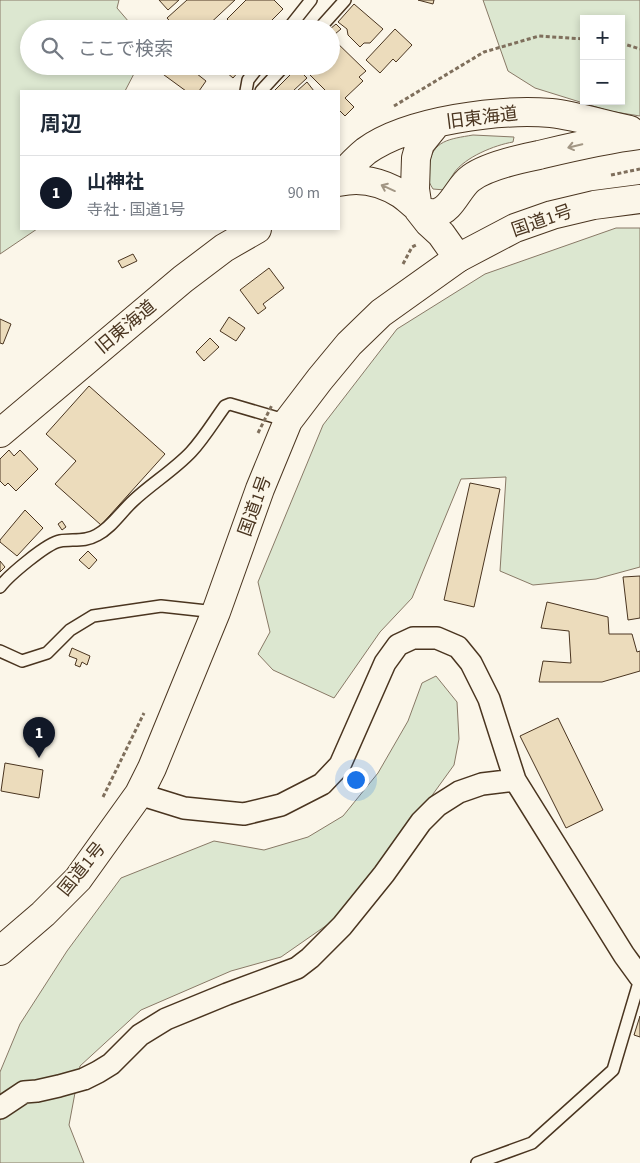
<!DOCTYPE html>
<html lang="ja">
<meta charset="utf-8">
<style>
body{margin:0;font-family:"Source Sans 3","Noto Sans JP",sans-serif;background:#f2f2f3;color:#1f2937}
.controls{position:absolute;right:15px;top:15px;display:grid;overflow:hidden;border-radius:0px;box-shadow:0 2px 8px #0003}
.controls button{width:45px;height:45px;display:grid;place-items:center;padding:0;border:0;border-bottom:1px solid #e0e1e3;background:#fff;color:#1f2937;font:25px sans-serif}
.you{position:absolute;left:355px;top:779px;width:18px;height:18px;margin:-12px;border:4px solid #fff;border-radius:50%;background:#1a73e8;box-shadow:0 0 0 8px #1a73e833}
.badge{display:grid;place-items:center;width:32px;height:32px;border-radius:50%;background:#111827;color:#fff;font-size:16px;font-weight:700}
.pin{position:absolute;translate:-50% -41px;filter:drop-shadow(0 1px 2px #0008)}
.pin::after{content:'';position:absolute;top:26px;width:18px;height:15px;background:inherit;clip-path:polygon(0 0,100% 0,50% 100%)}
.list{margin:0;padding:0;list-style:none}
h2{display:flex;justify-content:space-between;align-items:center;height:65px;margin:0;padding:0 20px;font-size:21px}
h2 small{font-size:16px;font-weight:400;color:#747a83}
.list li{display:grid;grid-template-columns:32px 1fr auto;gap:15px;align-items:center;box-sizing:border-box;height:75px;padding:0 20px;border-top:1px solid #e0e1e3}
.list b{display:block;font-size:19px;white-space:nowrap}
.list p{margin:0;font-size:16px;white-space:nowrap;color:#747a83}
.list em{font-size:16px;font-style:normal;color:#747a83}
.icon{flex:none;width:28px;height:28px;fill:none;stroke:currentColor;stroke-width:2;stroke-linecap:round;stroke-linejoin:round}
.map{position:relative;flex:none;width:640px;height:1163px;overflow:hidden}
.search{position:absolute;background:#fff;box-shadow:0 2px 8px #0003;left:20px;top:20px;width:320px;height:55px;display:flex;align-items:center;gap:12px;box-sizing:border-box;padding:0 18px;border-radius:28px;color:#747a83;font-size:19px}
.panel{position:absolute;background:#fff;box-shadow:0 2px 8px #0003;left:20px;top:90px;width:320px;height:140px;border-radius:0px}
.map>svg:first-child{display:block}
.green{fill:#dce7d0;stroke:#887966;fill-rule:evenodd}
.building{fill:#ecdcbc;stroke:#4a3520}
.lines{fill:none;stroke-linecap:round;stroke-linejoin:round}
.lane-casing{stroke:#4a3520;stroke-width:14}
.street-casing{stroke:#4a3520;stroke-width:24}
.secondary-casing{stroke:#4a3520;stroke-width:30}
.highway-casing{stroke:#4a3520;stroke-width:30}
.path{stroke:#7f6f5c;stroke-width:3;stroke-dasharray:4 2.5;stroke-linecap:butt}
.lane{stroke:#fbf6e9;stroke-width:11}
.street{stroke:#fbf6e9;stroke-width:21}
.secondary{stroke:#fbf6e9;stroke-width:28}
.highway{stroke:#fbf6e9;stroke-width:28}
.path-bridge{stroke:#7f6f5c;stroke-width:3;stroke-dasharray:4 2.5;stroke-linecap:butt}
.oneway{stroke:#a29684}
.labels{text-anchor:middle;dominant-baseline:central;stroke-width:4;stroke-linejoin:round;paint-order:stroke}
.street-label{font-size:18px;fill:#4a3520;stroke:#fbf6e9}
</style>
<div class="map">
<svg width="640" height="1163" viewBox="0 0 640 1163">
<rect width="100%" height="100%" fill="#fbf6e9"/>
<path class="green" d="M0 0H119L117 8 135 29H29V66H138L125 91H21V229H37L0 254Z
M483 0H640V116L609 111 535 88 508 71ZM584 19H621V101H584Z
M473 135 514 137 513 142C495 145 465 157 454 173 450 178 449 184 445 190L433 189C427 179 427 178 429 166 432 140 450 139 473 135Z
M616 228H640V567L596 579 533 585 500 571 506 477 461 479 412 598 380 632 334 698 273 670 258 654 270 632 258 582 323 425 397 329 485 274Z
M436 676 457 702 459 739 454 765 350 909 281 957 231 971 141 1010 80 1066 69 1125 84 1163H0V1072L20 1024 67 951 121 878 214 841 264 850 308 837 343 816 378 773 408 721 422 683Z"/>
<path class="building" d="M159 0H179L168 10Z
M187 0H235L204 29H177L167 18Z
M246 0H274L283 9 263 29H247L245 27 243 29H237L227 19Z
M418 0H434L433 4Z
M354 4 383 29 370 43H364L360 47 348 35 347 29 338 22Z
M221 22 230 29H215Z
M336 24 341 29 335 34 330 29Z
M395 29 412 45 396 62 393 59 380 73 366 60Z
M331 37 366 71 359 77 363 81 345 98 354 107 345 116 339 110V91H326L301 66H331Z
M165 66H187L206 81 199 91H186L160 72Z
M219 66H238L237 68 240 70 233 78Z
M297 68 307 78 293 91H274Z
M307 82 314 91H297Z
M133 254 137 261 122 268 118 261Z
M269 268 284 288 263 304 266 308 258 314 240 290Z
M229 317 245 328 236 341 220 331Z
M0 319 11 324 3 344 0 343Z
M210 338 219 347 204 361 196 352Z
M89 386 165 454 101 525 55 484 76 461 46 434Z
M9 450 14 456 20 450 38 469 16 491 8 483 5 486 0 481V459Z
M470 483 500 489 474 607 444 600Z
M25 510 43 528 17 556 0 542V540Z
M62 521 66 527 62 530 58 524Z
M88 551 97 560 89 569 79 560Z
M0 561 5 567 0 572Z
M640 576V618L628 620 623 577Z
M547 602 608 617 609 634H632L637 652 640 651V671L602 682H539L543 661 571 663 569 631 541 628Z
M72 648 90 656 87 665 82 662 80 667 75 665 77 659 69 656Z
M558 718 603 810 566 828 520 736Z
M5 763 43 770 39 798 1 791Z
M640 1016V1037L634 1035Z"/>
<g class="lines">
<defs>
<path id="lane" d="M288 29 311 0
M319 29 345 0
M246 91 248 80 259 66
M261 91 284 66
M0 587C8 576 47 543 60 541 73 539 85 542 97 535 111 528 121 512 133 501 151 484 174 470 191 452 204 438 214 421 225 406L230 404 288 421
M0 651 22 661 47 653 70 630 93 616 161 606 216 612
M477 1163 532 1143 613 1070 640 979"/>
<path id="street" d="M139 794 184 808 244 814 281 805 322 784 340 765 385 663 398 645 413 638H437L458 647 471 663 489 699 515 780 624 955 640 977
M0 1108 24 1092 37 1091 59 1086 84 1079 98 1072 111 1064 140 1035 166 1019 227 994 297 968 310 958 342 926 384 874 421 822 437 806 459 792 482 784 515 780"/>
<path id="secondary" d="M437 123 420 144 416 158 415 189 418 209 429 223 441 234 458 258
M339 178C347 169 356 159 366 151 409 120 500 109 551 113 578 116 604 125 630 130
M339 182C360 177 382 182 401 194 412 201 420 215 436 213 452 210 458 187 471 178 487 166 519 159 539 155 573 147 606 139 640 135
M0 433 183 279 224 248 257 229"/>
<path id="highway" d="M0 951 43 914 78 879 139 794 152 768 216 612 260 489 288 421 320 379 349 344 381 313 458 258 515 228 552 215 594 205 640 199"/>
</defs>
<use href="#lane" class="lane-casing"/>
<use href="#street" class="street-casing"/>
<use href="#secondary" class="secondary-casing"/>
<use href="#highway" class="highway-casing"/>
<path class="path" d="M621 43 640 49
M394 106 484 52 539 36 584 39
M611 175 640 169
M403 264 412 247 416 245
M103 797 144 713"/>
<use href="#lane" class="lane"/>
<use href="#street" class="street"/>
<use href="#secondary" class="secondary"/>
<use href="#highway" class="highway"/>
<path class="path-bridge" d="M258 433 272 405"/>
</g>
<defs><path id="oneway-shaft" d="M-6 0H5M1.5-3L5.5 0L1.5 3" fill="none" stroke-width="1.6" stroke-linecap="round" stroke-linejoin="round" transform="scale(1.25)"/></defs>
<g class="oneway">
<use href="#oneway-shaft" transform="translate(575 146) rotate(167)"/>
<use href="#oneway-shaft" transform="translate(388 188) rotate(-156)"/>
</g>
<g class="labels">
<g class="street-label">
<text transform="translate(482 118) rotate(-7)">旧東海道</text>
<text transform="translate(542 221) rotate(-19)">国道1号</text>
<text transform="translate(126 327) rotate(-40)">旧東海道</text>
<text transform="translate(255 506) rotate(-70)">国道1号</text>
<text transform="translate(82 869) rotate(-51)">国道1号</text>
</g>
</g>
</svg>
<div class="controls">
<button>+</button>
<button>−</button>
</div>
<div class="you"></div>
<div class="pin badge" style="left:39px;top:758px">1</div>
<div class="search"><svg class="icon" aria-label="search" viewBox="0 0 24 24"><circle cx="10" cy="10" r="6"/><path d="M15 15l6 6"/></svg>ここで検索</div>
<section class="panel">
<h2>周辺<small></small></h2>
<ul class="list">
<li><span class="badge">1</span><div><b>山神社</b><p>寺社 · 国道1号</p></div><em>90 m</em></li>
</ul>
</section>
</div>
